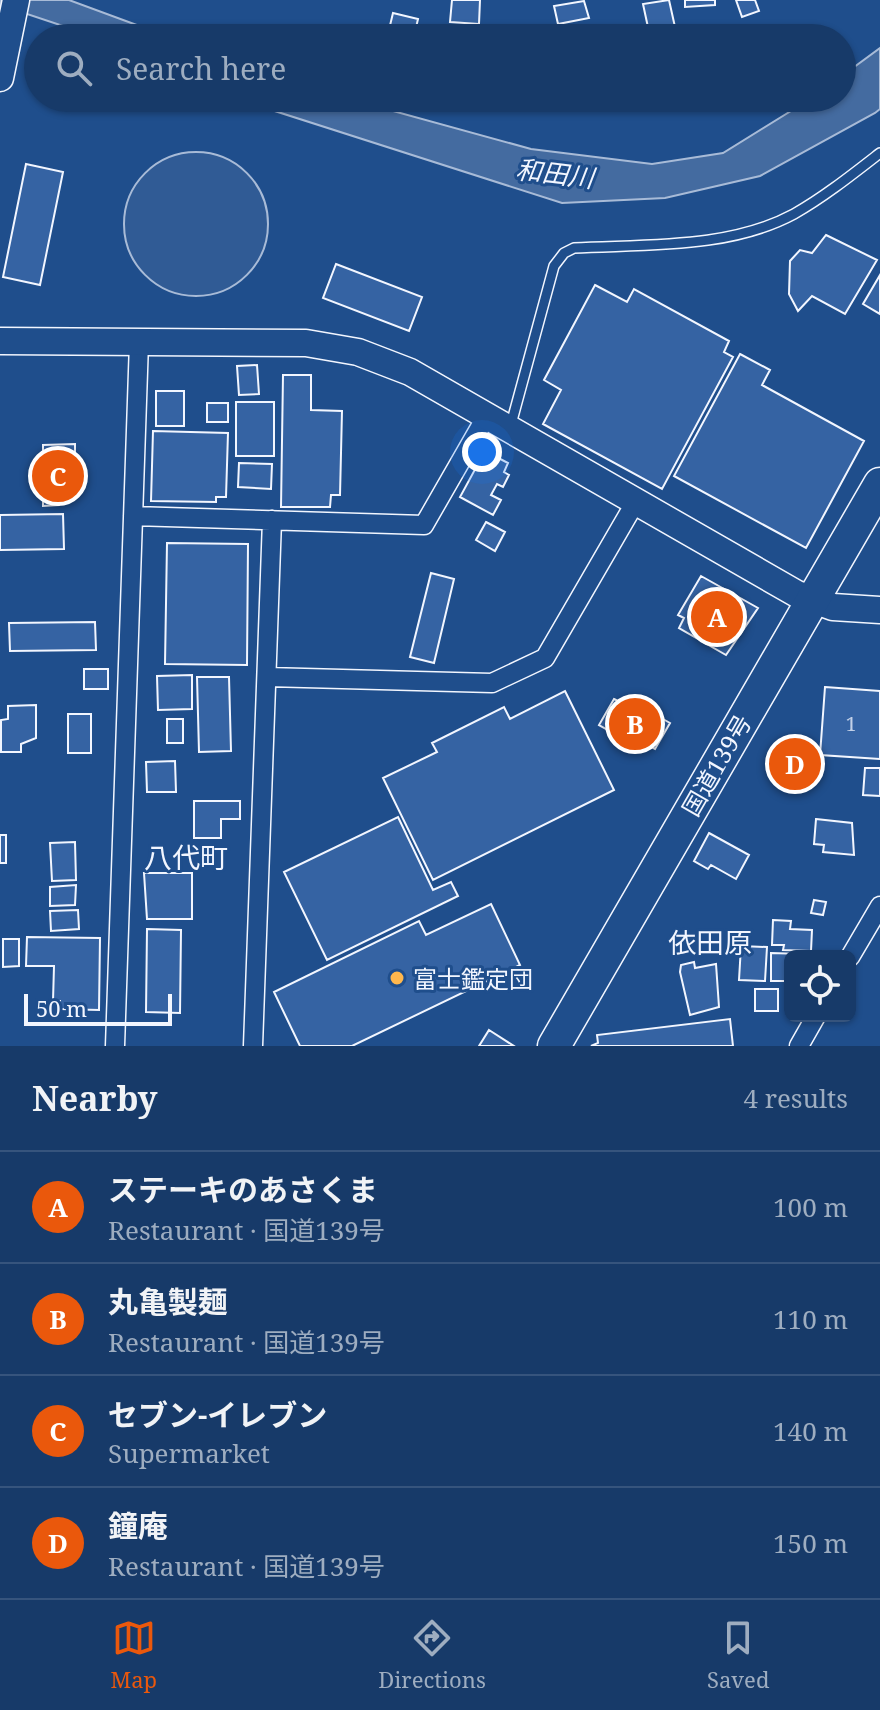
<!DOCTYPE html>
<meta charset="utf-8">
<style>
body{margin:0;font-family:"Noto Serif","Noto Sans JP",serif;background:#244571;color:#f1f3f6}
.controls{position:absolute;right:24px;bottom:24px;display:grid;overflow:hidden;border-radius:12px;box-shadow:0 2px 6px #0004}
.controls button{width:72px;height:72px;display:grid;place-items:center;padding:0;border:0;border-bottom:2px solid #36547d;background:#173a69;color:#f1f3f6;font:40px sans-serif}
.scale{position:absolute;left:24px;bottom:20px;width:148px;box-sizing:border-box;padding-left:8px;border:4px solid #f2f6ff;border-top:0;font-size:22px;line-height:28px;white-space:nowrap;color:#f2f6ff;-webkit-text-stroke:6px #1f4e8c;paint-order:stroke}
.you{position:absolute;left:482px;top:452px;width:28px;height:28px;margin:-20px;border:6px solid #fff;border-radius:50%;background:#1a73e8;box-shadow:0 0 0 12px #1a73e833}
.badge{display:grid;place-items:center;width:52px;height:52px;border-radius:50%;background:#ea580c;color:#fff;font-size:26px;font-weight:700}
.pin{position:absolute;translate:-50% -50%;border:4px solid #fff;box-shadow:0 2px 8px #0006}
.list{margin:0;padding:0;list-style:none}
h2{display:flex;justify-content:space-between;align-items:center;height:104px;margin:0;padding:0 32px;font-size:34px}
h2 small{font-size:26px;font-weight:400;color:#9eadc0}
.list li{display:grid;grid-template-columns:52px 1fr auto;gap:24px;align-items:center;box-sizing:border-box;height:112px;padding:0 32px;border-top:2px solid #36547d}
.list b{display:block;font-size:30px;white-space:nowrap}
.list p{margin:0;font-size:26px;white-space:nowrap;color:#9eadc0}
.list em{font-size:26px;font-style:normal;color:#9eadc0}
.icon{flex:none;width:44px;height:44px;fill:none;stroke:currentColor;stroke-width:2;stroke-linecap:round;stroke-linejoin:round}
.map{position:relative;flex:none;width:880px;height:1046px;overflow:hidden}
.search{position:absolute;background:#173a69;box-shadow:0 2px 6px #0004;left:24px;right:24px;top:24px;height:88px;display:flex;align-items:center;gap:20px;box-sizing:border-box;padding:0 28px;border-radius:44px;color:#9eadc0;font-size:30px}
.sheet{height:552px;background:#173a69}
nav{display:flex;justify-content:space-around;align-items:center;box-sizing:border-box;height:112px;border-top:2px solid #36547d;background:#173a69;font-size:22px;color:#9eadc0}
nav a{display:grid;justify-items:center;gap:4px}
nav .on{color:#ea580c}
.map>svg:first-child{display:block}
.built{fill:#305b95;stroke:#a8bbd7;stroke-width:2}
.water{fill:#446ba0;stroke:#a8bbd7;stroke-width:2}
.building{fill:#3563a3;stroke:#f2f6ff;stroke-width:2}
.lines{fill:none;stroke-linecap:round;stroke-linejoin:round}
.lane-casing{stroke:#f2f6ff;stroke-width:12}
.street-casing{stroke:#f2f6ff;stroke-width:21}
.secondary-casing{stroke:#f2f6ff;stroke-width:29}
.highway-casing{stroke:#f2f6ff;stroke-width:35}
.lane{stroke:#1f4e8c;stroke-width:9}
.street{stroke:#1f4e8c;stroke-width:18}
.secondary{stroke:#1f4e8c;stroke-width:26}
.highway{stroke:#1f4e8c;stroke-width:32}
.poi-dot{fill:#ffb74d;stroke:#1f4e8c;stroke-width:3}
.labels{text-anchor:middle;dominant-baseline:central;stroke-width:6;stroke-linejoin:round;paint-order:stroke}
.number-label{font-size:20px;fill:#c3d1e8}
.street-label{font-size:24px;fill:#f2f6ff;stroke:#1f4e8c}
.poi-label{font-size:24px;fill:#f2f6ff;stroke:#1f4e8c;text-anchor:start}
.water-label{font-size:26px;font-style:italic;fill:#f2f6ff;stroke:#1f4e8c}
.quarter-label{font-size:28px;fill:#f2f6ff;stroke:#1f4e8c}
</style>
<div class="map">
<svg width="880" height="1046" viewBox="0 0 880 1046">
<rect width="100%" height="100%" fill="#1f4e8c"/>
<path class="built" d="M124 224a72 72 0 1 1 144 0a72 72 0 1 1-144 0Z"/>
<path class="water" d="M0 0H69L172 38H99L0 5Z
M880 48V109L875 113 760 176 665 198 562 203 234 98H346L531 149 652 164 723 153 812 98H842V76Z"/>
<path class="building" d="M452 0H480L479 24 450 22Z
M669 0 675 27 649 32 643 4Z
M685 0H715V5L685 7Z
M736 0H755L759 11 742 17Z
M584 1 589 18 558 24 554 6Z
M393 13 418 19 415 32 427 38H387Z
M26 164 63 172 40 285 3 277Z
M826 235 877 260 845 314 812 296 798 311 789 294 790 261 800 250 812 253Z
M336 264 422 297 409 331 323 298Z
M880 275V314L863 304Z
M595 285 627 302 634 289 729 341 724 352 733 357 662 489 543 424 561 390 544 380Z
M740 354 770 370 762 385 864 441 806 548 674 476Z
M257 365 259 394 239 395 237 366Z
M283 375H311V410L342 411 340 495H331L330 507H281Z
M156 391H184V426H156Z
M236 402H274V456H236Z
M207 403H228V422H207Z
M153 431 228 433 226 497H216V502L151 501Z
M75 444V499H59V505L43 506V445Z
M485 451 508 463 504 472 509 475 503 487 497 484 491 495 501 500 493 515 460 497Z
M239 463 272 464 271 489 238 487Z
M63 514 64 549 0 550V515Z
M486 522 505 532 495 551 476 540Z
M167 543 248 544 247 665 165 664Z
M431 573 454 579 434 663 410 657Z
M701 576 758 608 726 655 679 628 684 618 678 615Z
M95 622 96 650 10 651 9 623Z
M84 669H108V689H84Z
M192 675V709L158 710 157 676Z
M197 677H229L231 751 199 752Z
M825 687 880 691V759L820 755Z
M565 691 614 790 433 880 383 778 437 752 432 743 504 707 510 719Z
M614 699 628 706 631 701 670 723 655 749 636 739 633 744 599 725Z
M36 705V738L21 744V752H1V720L8 719V706Z
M68 714H91V753H68Z
M167 719H183V743H167Z
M795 743 814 754 796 785 777 774Z
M175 761 176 792H147L146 762Z
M865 768H880V796L863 795Z
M194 801H240V819H221V838H194Z
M398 817 433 890 451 882 458 896 327 960 284 872Z
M816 819 852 823 854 855 823 852 824 845 814 844Z
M709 833 749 855 736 879 711 865 708 869 694 861Z
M0 835H6V863H0Z
M75 842 76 880 52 881 50 843Z
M144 873H192V919H147Z
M76 885 75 905 50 906V887Z
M814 900 826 902 823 915 811 913Z
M491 904 520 965 352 1046H300L274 992 419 921 426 935Z
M78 910 79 929 51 931 50 911Z
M773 920 791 921 790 929 812 930 811 951 783 950 784 945H772Z
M147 929 181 930 180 1013 146 1012Z
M27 937 100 938 99 1010 60 1009V1001H53L54 966H26Z
M3 939H19V966L3 967Z
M741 946 767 947 765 981 739 980Z
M771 953 803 954 790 956V981H771Z
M694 962 695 968 716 964 719 1007 690 1015 680 972 681 965Z
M755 989H778V1011H755Z
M730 1019 733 1046H591L598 1043 597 1035Z
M489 1030 514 1046H479Z"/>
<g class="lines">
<defs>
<path id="lane" d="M510 428 554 266 564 253 574 248C646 244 729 249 794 214 824 197 853 174 880 153"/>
<path id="street" d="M133 516 424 525 486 417
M267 677 492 683 545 658 635 503
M850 957 880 906
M115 1046 139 342
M253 1046 272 520
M799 1046 816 1016"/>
<path id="secondary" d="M0 78 16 0
M0 341 306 343 358 352 410 372 797 594 833 607 880 610"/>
<path id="highway" d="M554 1046 880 484"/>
</defs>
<use href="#lane" class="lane-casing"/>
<use href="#street" class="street-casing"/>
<use href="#secondary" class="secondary-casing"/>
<use href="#highway" class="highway-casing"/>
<use href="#lane" class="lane"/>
<use href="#street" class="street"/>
<use href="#secondary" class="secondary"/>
<use href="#highway" class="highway"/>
</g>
<circle class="poi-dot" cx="397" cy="978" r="8"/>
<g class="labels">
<g class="number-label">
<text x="851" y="723">1</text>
</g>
<g class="street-label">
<text transform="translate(716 765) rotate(-60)">国道139号</text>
</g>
<g class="poi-label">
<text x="413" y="978">富士鑑定団</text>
</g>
<g class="water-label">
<text transform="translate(555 173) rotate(7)">和田川</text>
</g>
<g class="quarter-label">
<text x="186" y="857">八代町</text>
<text x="710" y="942">依田原</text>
</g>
</g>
</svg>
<div class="controls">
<button><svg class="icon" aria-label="locate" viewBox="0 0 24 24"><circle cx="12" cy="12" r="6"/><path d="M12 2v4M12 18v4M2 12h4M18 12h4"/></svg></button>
</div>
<div class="scale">50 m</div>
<div class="you"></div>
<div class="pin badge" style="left:717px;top:617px">A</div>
<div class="pin badge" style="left:635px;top:724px">B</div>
<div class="pin badge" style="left:58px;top:476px">C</div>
<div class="pin badge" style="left:795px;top:764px">D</div>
<div class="search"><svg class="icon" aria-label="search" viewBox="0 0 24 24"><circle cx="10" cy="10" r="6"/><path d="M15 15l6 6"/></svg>Search here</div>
</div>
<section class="sheet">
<h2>Nearby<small>4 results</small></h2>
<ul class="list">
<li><span class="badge">A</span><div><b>ステーキのあさくま</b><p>Restaurant · 国道139号</p></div><em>100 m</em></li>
<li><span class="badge">B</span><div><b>丸亀製麺</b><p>Restaurant · 国道139号</p></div><em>110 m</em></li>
<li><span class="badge">C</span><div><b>セブン-イレブン</b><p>Supermarket</p></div><em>140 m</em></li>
<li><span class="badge">D</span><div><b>鐘庵</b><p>Restaurant · 国道139号</p></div><em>150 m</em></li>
</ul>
</section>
<nav>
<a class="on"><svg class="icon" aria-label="map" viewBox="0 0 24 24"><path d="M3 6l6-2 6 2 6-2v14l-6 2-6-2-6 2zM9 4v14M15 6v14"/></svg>Map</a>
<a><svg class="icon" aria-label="directions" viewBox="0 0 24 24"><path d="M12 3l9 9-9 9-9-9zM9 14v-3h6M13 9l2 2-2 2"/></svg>Directions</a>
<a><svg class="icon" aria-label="saved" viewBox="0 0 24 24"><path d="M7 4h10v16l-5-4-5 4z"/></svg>Saved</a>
</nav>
